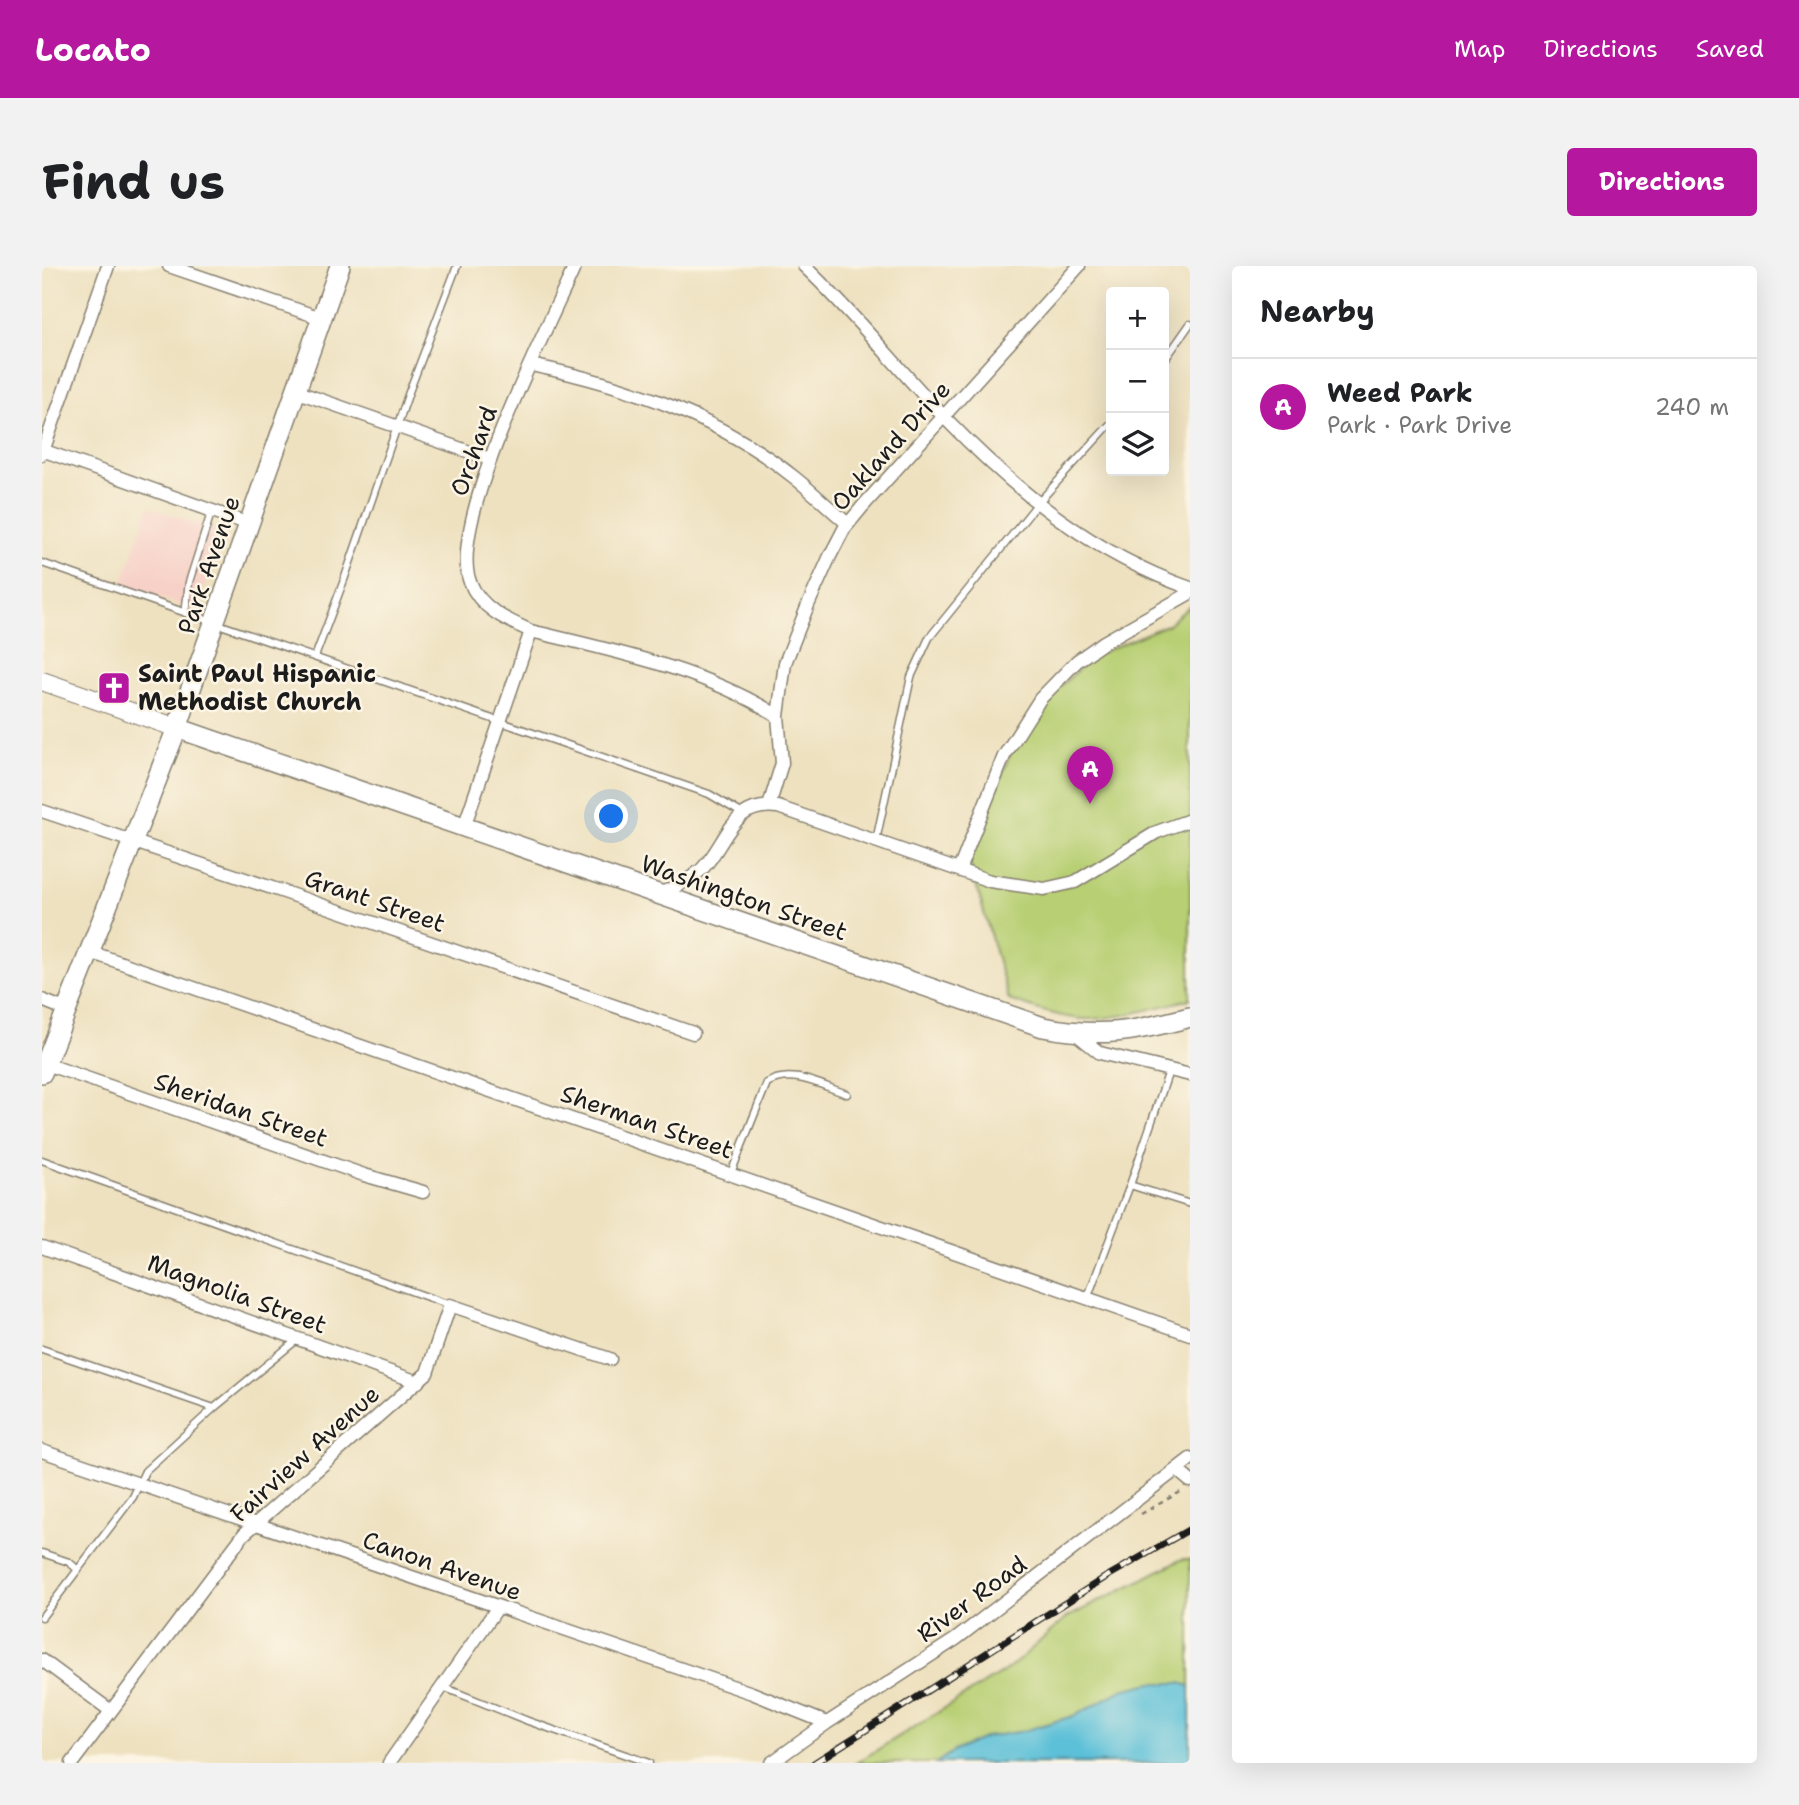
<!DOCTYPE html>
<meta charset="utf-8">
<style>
body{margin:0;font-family:"Shantell Sans",sans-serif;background:#f2f2f2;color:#202124}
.controls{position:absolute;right:21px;top:21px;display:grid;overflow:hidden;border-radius:7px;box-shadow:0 7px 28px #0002}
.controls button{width:63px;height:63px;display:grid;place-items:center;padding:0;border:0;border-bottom:2px solid #e0e0e0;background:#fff;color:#202124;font:35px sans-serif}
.you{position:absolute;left:570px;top:551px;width:24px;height:24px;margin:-18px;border:5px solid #fff;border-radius:50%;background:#1a73e8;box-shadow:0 0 0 10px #1a73e833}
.badge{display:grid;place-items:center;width:46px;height:46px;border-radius:50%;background:#b5179e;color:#fff;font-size:23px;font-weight:700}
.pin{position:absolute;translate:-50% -58px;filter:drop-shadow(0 2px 4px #0008)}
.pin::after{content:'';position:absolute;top:37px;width:24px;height:21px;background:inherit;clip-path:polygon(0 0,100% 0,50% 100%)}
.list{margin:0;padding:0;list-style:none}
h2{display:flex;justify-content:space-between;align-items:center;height:91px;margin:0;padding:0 28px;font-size:30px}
h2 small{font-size:23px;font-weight:400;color:#757577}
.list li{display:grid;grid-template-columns:46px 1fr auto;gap:21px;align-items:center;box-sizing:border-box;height:98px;padding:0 28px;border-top:2px solid #e0e0e0}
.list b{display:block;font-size:26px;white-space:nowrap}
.list p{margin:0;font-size:23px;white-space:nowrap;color:#757577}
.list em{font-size:23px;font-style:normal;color:#757577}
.icon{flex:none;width:38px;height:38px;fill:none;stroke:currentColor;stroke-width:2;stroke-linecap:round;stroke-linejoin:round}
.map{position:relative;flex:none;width:1148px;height:1497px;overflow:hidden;border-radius:7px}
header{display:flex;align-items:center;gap:42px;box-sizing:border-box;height:98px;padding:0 35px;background:#b5179e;color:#fff}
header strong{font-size:33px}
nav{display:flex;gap:38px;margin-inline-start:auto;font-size:24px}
.intro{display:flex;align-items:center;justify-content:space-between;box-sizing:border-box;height:168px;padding:0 42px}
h1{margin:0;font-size:49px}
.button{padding:18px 32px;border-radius:7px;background:#b5179e;color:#fff;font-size:24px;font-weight:700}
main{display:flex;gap:42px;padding:0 42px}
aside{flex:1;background:#fff;border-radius:7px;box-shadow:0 7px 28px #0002}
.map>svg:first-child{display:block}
.built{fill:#f7d1c8}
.green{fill:#b8cf73;stroke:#6a7648;stroke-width:2}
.water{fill:#5bc0d8;stroke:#3c6e7a;stroke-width:2}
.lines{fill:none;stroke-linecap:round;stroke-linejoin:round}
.service-casing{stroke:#857e6e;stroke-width:9}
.minor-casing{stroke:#857e6e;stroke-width:15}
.secondary-casing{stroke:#857e6e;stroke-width:20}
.primary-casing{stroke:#857e6e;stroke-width:22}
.path{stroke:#857e6e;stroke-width:2.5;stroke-dasharray:5 5;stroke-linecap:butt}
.service{stroke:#fff;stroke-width:6}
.minor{stroke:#fff;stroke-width:12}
.secondary{stroke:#fff;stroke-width:18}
.primary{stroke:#fff;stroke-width:19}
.rail-casing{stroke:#1c1c1c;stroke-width:7}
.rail{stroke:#fcf5e5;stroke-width:4.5;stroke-dasharray:13;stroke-linecap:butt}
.labels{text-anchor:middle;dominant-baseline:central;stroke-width:5;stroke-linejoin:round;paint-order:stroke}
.street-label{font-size:24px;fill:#1c1c1c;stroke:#fcf5e5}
.poi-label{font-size:24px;font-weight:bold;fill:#1c1c1c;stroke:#fcf5e5;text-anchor:start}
</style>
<header>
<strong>Locato</strong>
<nav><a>Map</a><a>Directions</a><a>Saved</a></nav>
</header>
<div class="intro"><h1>Find us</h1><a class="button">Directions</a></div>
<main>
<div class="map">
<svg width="1148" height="1497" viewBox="0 0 1148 1497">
<rect width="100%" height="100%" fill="#fcf5e5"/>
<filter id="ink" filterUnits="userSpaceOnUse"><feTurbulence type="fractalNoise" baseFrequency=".0143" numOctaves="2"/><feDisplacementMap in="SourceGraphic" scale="14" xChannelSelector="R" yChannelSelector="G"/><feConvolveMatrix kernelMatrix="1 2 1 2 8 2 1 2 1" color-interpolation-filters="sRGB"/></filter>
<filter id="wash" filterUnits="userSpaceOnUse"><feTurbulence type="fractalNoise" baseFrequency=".00686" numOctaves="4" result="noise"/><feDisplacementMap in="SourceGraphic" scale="28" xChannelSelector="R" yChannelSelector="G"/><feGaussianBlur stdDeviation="1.57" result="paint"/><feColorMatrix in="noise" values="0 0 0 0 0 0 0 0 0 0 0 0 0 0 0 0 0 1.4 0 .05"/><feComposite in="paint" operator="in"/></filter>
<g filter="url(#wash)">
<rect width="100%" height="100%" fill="#eee1c0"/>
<path class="built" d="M107 241 183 267 153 345 80 318Z"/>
<path class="green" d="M1148 340V733C1116 741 1074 754 1041 753 1016 751 991 742 967 734L927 594 970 483 1006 431 1053 389 1125 359Z
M1140 1293H1148V1497H814L969 1401 1024 1352Z"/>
<path class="water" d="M1109 1417H1139L1148 1420V1497H894L912 1485 944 1471 981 1465 1034 1449 1080 1424Z"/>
</g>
<g filter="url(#ink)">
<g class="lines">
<defs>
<path id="service" d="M1122 95 1148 58
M0 297 667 528 701 548
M143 347 147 316 170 244
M273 391 302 314 367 126 415 0
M834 575 869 411 887 372 996 237 1069 157
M0 894 408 1039
M689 907 725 817C750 802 780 820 805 828
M1088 919 1148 938
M1045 1033 1088 919 1127 805
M0 1083 172 1142
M0 1287 27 1296 36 1304
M0 1351 91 1231 103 1205 172 1142 256 1073
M401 1421 486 1455 607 1497"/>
<path id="minor" d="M127 0 279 52
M533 0C506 61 405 257 428 316 438 342 464 354 489 365 572 385 662 403 736 450
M762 0C813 48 856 103 904 153 975 226 1051 288 1148 322
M489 99C584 119 676 150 753 212 772 227 788 243 806 258
M253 125 448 193
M0 184 207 258
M0 188 66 0
M727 540 740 497 736 450 743 397 766 339 788 290 802 263 821 240 1037 0
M0 545 242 626 651 767
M422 561 489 365
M917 604 962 490 998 433 1035 395 1062 376 1148 327
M617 628C632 622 648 614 660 603 686 576 689 535 736 541L948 615 1002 623 1033 616 1115 566 1148 554
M48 686 1148 1068
M0 734 25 744
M1033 767 1058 787 1148 809
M4 798 322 909 381 926
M0 981 376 1116
M0 1185 710 1427 785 1457
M1135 1204 1148 1215
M0 1394 69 1445
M30 1497 202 1268 385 1107 408 1039 568 1093
M347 1497 456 1341
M729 1497 785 1457 914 1373 1148 1193"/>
<path id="secondary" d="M0 415 135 462"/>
<path id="primary" d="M135 462 1001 761C1058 772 1092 766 1148 751
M0 807 135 462 298 0"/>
</defs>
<use href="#service" class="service-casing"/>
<use href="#minor" class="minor-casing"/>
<use href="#secondary" class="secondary-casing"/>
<use href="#primary" class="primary-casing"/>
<path class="path" d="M1099 1248 1142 1224"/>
<use href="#service" class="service"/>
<use href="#minor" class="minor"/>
<use href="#secondary" class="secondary"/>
<use href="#primary" class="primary"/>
<defs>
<path id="rail" d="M772 1497 1064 1311 1148 1263"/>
</defs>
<use href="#rail" class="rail-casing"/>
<use href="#rail" class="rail"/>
</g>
</g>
<defs>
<symbol id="church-square" viewBox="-11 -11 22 22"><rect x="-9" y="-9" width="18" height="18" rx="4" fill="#b5179e" stroke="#fcf5e5"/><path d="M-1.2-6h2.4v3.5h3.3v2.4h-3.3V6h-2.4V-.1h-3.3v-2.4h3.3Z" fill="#fff"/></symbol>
</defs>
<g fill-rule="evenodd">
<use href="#church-square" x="53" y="403" width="38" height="38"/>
</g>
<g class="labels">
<g class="street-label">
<text transform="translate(849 180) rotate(-48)">Oakland Drive</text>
<text transform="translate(432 185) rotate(-70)">Orchard</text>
<text transform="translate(167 299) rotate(-71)">Park Avenue</text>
<text transform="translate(702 632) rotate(19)">Washington Street</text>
<text transform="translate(333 635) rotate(19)">Grant Street</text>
<text transform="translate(199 844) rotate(19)">Sheridan Street</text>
<text transform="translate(605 856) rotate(19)">Sherman Street</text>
<text transform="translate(195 1028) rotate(20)">Magnolia Street</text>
<text transform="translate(263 1188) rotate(-42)">Fairview Avenue</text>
<text transform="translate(400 1300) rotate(19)">Canon Avenue</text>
<text transform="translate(930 1333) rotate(-36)">River Road</text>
</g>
<g class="poi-label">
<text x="96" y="408">Saint Paul Hispanic<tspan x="96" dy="28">Methodist Church</tspan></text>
</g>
</g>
</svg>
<div class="controls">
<button>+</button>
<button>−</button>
<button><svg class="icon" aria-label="layers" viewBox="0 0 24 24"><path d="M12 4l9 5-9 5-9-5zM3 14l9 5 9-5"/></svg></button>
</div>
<div class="you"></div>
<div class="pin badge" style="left:1048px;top:538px">A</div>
</div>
<aside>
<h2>Nearby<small></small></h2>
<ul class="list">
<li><span class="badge">A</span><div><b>Weed Park</b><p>Park · Park Drive</p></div><em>240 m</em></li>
</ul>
</aside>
</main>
